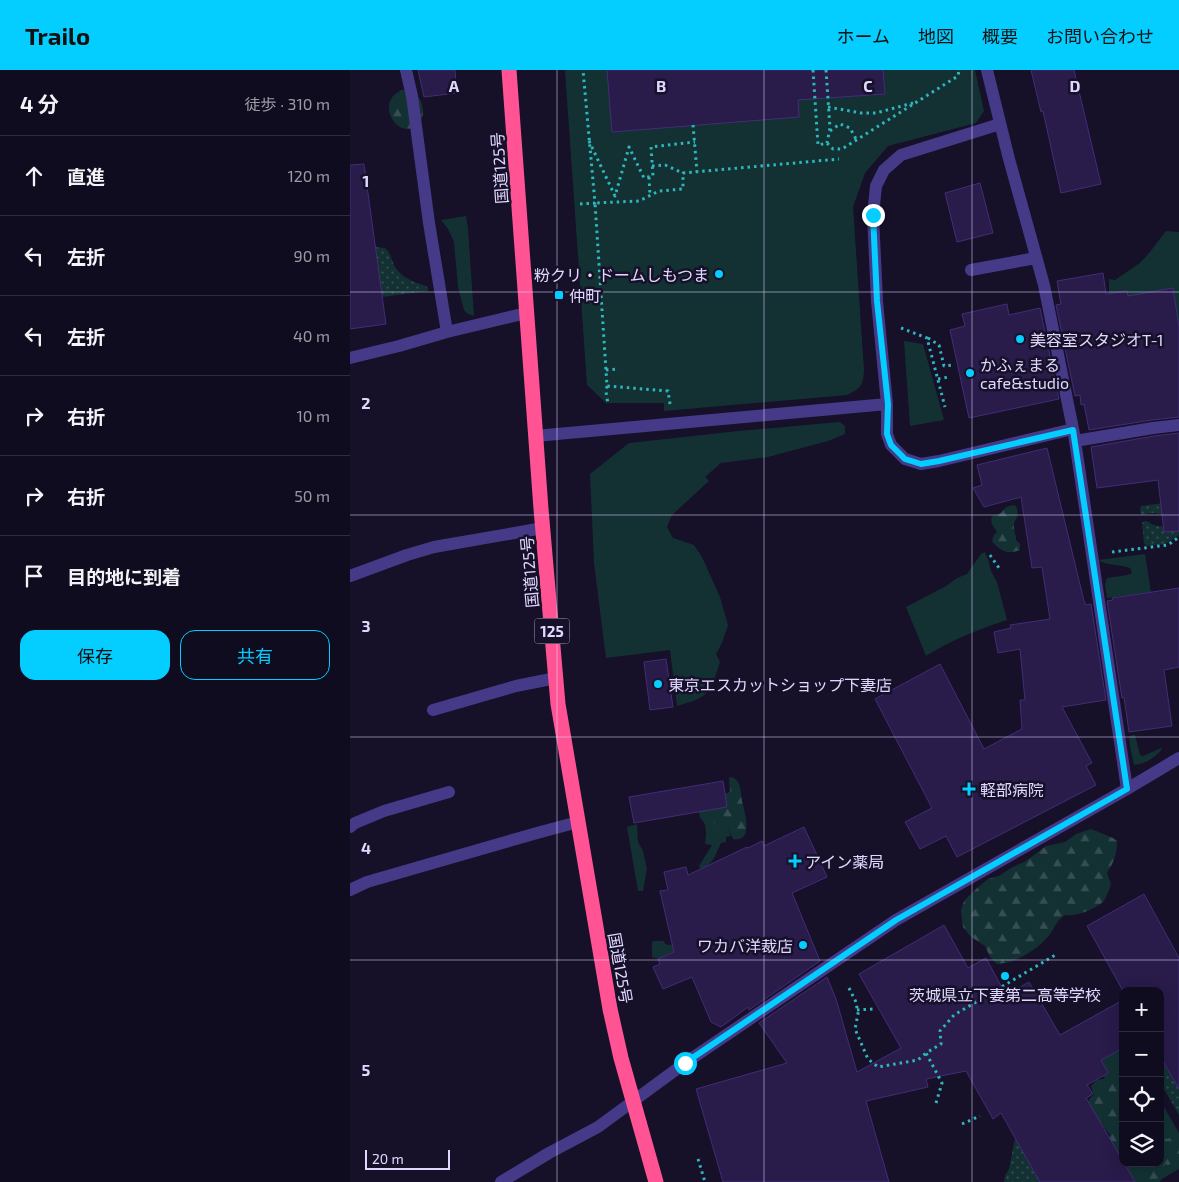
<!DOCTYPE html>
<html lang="ja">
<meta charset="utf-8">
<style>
body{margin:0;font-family:"Exo 2","Noto Sans JP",sans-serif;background:#1e1a2c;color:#f1f3f6}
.controls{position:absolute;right:15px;bottom:15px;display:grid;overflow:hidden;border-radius:10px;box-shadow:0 5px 20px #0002}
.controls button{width:45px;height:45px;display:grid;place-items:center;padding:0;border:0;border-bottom:1px solid #302c3d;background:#100c1f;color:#f1f3f6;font:25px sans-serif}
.scale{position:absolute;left:15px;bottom:12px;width:85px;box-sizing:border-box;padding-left:5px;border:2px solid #e0d8ff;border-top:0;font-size:14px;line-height:18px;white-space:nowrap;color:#e0d8ff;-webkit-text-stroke:4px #161029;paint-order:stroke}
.stop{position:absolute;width:15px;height:15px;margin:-11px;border:4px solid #04cdff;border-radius:50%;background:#fff}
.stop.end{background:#04cdff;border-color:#fff;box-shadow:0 1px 5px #0008}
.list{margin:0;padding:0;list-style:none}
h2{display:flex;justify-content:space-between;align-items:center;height:65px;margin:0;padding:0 20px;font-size:21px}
h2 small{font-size:16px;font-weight:400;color:#9c9ba4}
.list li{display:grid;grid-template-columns:32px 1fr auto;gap:15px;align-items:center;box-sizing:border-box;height:80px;padding:0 20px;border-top:1px solid #302c3d}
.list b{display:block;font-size:19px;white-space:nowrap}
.list em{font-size:16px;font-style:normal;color:#9c9ba4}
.actions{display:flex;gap:10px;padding:15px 20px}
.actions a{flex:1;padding:11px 0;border:1px solid #04cdff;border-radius:15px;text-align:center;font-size:18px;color:#04cdff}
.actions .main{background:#04cdff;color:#111}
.icon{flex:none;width:28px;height:28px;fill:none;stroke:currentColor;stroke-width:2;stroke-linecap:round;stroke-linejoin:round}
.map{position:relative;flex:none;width:829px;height:1112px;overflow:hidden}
header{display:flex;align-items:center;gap:30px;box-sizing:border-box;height:70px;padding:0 25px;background:#04cdff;color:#111}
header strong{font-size:24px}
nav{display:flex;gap:28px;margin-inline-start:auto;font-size:18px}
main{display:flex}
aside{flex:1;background:#100c1f}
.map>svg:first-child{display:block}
.grass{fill:#133133}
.forest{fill:url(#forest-firs)}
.park{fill:url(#park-dots)}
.building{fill:#291b4a;stroke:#432d77}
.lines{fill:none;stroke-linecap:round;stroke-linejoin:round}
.path{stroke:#2eb7bd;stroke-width:3;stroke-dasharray:2.5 4;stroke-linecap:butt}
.minor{stroke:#453a88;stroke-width:12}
.highway{stroke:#ff5394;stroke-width:15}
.route{stroke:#04cdff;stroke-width:6}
.grid{fill:none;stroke:#e0d8ff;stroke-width:1;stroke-opacity:0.55}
.poi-dot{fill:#04cdff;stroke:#161029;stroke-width:2}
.labels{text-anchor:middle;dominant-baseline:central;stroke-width:5;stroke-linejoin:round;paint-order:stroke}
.shield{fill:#161029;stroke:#a39cbf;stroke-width:1}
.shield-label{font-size:15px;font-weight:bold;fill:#e0d8ff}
.street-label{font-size:16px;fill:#e0d8ff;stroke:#161029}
.poi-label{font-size:16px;fill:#e0d8ff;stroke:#161029;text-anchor:start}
.grid-label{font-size:16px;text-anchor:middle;font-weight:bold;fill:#e0d8ff;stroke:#161029;stroke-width:5;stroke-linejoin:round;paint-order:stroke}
</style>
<header>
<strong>Trailo</strong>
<nav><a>ホーム</a><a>地図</a><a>概要</a><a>お問い合わせ</a></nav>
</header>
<main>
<aside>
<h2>4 分<small>徒歩 · 310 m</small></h2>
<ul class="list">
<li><svg class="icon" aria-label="ahead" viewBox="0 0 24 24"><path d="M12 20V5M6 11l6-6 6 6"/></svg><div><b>直進</b></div><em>120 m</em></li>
<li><svg class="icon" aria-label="left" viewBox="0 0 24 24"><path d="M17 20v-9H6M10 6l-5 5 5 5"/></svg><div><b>左折</b></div><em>90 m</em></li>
<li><svg class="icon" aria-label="left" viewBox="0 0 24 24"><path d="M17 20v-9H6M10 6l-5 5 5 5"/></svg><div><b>左折</b></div><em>40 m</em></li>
<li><svg class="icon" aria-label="right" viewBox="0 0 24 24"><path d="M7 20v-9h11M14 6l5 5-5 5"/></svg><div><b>右折</b></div><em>10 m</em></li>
<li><svg class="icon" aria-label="right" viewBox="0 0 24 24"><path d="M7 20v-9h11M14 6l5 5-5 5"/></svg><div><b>右折</b></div><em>50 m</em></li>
<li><svg class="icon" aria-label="arrive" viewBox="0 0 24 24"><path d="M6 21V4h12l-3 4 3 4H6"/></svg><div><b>目的地に到着</b></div></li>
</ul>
<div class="actions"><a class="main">保存</a><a>共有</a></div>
</aside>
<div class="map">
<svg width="829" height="1112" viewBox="0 0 829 1112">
<defs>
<pattern id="forest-firs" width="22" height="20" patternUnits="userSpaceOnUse" patternTransform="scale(1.25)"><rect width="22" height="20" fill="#133133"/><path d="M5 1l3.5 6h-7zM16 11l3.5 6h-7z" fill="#354e52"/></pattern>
<pattern id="park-dots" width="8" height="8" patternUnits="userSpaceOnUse" patternTransform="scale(1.25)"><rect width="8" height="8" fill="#133133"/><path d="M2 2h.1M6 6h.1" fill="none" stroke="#354e52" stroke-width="1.8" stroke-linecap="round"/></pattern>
</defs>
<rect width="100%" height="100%" fill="#161029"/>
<path class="grass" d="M215 0H625L634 41 626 53 538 76 515 103 503 137 514 300C513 316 511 318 497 325L314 341V333H256L237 315Z
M116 146 118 159 124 246 118 244 114 240 108 217 104 172 98 159 91 150Z
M816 161 829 162V257L823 219 781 240 777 221 759 224V209L765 210 790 193 800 182Z
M554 271 573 274 594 350 560 356Z
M490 352 495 356V364L478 371 418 387 371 393 355 407 359 411 322 445 317 457 323 468 344 475 352 487 370 527 378 555 372 573 366 584 370 592C367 601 362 620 354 625 347 631 336 633 327 636L320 580 256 588 244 493 240 404 279 373 388 361Z
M635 482 638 489 641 501 647 512 657 550C629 559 601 570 576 586L556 537 596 516 607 508 617 504 631 484Z
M795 484 801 522 757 528 755 514 757 508C765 506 775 507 782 503L780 498C769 494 758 496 748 490Z
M782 665H785L790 685 793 686 811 678 812 679C805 688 795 694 784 695L780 676 779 667Z
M347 730 362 738 378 758 381 766 376 767V772L371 773C364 787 365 792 351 799L349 796 362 775 355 774C356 765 358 754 350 748Z
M287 754 288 772 293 781 297 799 293 821H288L277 757Z
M304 871H314L315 874 319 875 327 874 331 878 308 889 302 887V872Z
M771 979 773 982V1044L753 1006 758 1003 751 990Z
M810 1030 829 1063V1099L807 1112 810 1093Z"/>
<path class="forest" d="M56 19C61 22 66 24 69 28 76 38 74 55 62 58 42 65 25 26 56 19Z
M662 435 666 436C671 449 663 448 664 457 664 462 666 464 666 470L670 474V480C658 485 650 481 642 471L644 465 647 462C643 456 640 453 642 446L651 443 655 438Z
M381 707C384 708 386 709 388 712 391 716 391 726 392 731 395 743 404 773 383 769L378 758H369L362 750 360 742 372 724 378 723 380 721 379 708Z
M741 759 763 768 767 771C767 784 764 792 757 803L761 814C759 819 757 827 753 832 745 839 726 847 716 845 708 848 706 855 701 863 692 875 677 886 662 891 658 893 652 893 647 894L640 887 635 876 620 866 613 857 611 840 614 831 627 818 638 809 649 806 661 798 676 791 696 776 715 772 726 764Z
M758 1008 769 1015 773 1022V1093H810V1079H812L815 1069 821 1068 829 1070V1091L818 1095 815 1094C812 1100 813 1107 810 1112H781L759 1071 760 1065 737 1034 740 1028 744 1025 741 1016 747 1010Z"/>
<path class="park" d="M25 177 35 178C41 183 41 189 44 195 50 207 65 213 77 216L78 221 32 227Z
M829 431V465L815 474 797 476 794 474 792 453 795 451C799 451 800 454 804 455 809 457 812 455 817 459L815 445 803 443 791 445 790 438 791 436Z
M810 986 829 1019V1045L810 1012Z
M665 1068 690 1112H654L655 1106 659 1099Z"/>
<path class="building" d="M68 0H105L107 23 74 27Z
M257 0H533L535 24 448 30 449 47 262 62Z
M681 0H724L751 114 711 123 693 41 691 42Z
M14 94 36 254 0 259V95Z
M630 113 643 163 607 172 595 123Z
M753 203 756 224 777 221 778 226 823 218 829 257V347L802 350 739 360 734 334 731 335 730 325 725 326 706 235 711 234 707 211Z
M657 234 659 245 690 238 709 329 619 348 600 260 615 256 612 244Z
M829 363V461L814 462 808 410 747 418 741 377 804 366Z
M697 378 734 531 736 535 741 534 756 630 712 637 742 693 736 696 746 715 607 787 596 766 570 779 555 752 582 738 525 629 590 594 634 679 672 659 670 630H675L670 579 648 583 644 562 661 558 660 555 700 549 692 497 682 498 671 427 634 437 623 418 632 415 627 395Z
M829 518V597L814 600 822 656 779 662 774 627 772 628 757 531 763 530 762 528Z
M316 589 323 637 300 640 294 592Z
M373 711 377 737 284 753 279 727Z
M454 757 477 807 442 823 470 891 399 940 398 937 371 957 361 952 342 907 313 919 303 897 310 894 308 889 324 882 310 821 318 820 314 802 336 797 338 805 397 777 398 778 412 771 414 776Z
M794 824 829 888V1019L810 986V921H773L737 856Z
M594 855 618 898 636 888 656 925 679 912 710 965 773 930V978L751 990 758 1003 737 1015 743 1024 736 1028 773 1091V1093H774L785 1112H690L651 1043 643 1049 616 1001 576 1009 578 1017 516 1031 539 1112H373L346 1019 437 993 409 953 477 907 486 929 507 1002 551 978 509 904Z"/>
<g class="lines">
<path class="path" d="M463 0 468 75 477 73 483 79H492L608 6 609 0
M476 0 480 58 477 73
M478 37 511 43H526L563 33
M343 55 347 102
M480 61 490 54 500 58 506 69
M239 71 265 126 279 77 294 108 303 106 301 77 345 72
M302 96 315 95 333 103
M299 107 300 125
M230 134 245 133 233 0
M551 258 577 268 595 337
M578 268 589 275 594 296 604 295
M256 300 269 299
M588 309 599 307
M257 316 256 322 258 334
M320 334 318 321 257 316 245 133 289 131 309 121 333 119V103L489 89
M762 482 818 475 829 467
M640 485 651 501
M499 918 506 932 508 944 505 959 518 989 528 997 568 990 576 983
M507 940 523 939
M586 1033 592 1013 576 983 591 974 590 961 604 945 707 884
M612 1054 630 1046
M348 1089 355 1112"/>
<path class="minor" d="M56 0 62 26 79 153 97 262
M637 0 659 89 694 215 724 364 777 719
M621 200 686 188
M0 288 49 276 97 262 176 243
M537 334V364L541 375 555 389 571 394 589 391 723 359
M185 366 537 334 527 231 523 145 526 116 534 100 551 85 650 54
M725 371 803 358 829 355
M0 506 57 485 84 477 193 458
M83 640 166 616 206 608
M0 757 5 753 34 741 99 722
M0 820 17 812 187 763 228 752
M151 1112 199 1083 248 1057 335 993 546 850 777 719 829 688"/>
<path class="highway" d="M159 0 191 439 208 634 260 939 271 988 306 1112"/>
</g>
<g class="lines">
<path class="route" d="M335 993 546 850 777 719 723 360 589 391 571 394 555 389 541 375 537 364 538 334 527 231 523 145"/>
</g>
<path class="grid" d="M207 0V1112M414 0V1112M622 0V1112M0 222H829M0 445H829M0 667H829M0 890H829"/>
<g class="poi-dot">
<circle cx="369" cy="204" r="5"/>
<rect x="204" y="220" width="10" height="10" rx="2.5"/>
<circle cx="670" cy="269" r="5"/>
<circle cx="620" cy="303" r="5"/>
<circle cx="308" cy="614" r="5"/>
<path d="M616.5 711.5h5v5h5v5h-5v5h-5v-5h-5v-5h5z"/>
<path d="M442.5 783.5h5v5h5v5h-5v5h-5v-5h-5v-5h5z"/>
<circle cx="453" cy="875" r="5"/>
<circle cx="655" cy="906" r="5"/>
</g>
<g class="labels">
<rect class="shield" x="184.5" y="548.5" width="35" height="25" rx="4"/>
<g class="shield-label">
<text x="202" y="561">125</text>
</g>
<g class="street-label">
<text transform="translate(149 98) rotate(-94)">国道125号</text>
<text transform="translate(179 502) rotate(-95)">国道125号</text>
<text transform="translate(271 898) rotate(80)">国道125号</text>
</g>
<g class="poi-label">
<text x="359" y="204" text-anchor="end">粉クリ・ドームしもつま</text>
<text x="219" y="225">仲町</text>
<text x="680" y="269">美容室スタジオT-1</text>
<text x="630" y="294">かふぇまる<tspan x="630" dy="18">cafe&amp;studio</tspan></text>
<text x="318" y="614">東京エスカットショップ下妻店</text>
<text x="630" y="719">軽部病院</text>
<text x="455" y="791">アイン薬局</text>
<text x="443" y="875" text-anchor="end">ワカバ洋裁店</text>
<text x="655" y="924" text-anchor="middle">茨城県立下妻第二高等学校</text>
</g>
</g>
<g class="grid-label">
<text x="104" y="22">A</text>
<text x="311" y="22">B</text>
<text x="518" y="22">C</text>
<text x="725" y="22">D</text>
<text x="16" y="117">1</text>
<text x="16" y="339">2</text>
<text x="16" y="562">3</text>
<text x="16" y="784">4</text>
<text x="16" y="1006">5</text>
</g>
</svg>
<div class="controls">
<button>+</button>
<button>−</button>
<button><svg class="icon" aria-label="locate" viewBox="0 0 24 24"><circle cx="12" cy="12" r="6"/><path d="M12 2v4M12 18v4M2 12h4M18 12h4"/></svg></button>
<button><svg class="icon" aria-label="layers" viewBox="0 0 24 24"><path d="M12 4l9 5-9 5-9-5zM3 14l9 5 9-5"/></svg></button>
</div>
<div class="scale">20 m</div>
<div class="stop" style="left:335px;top:993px"></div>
<div class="stop end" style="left:523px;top:145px"></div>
</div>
</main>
